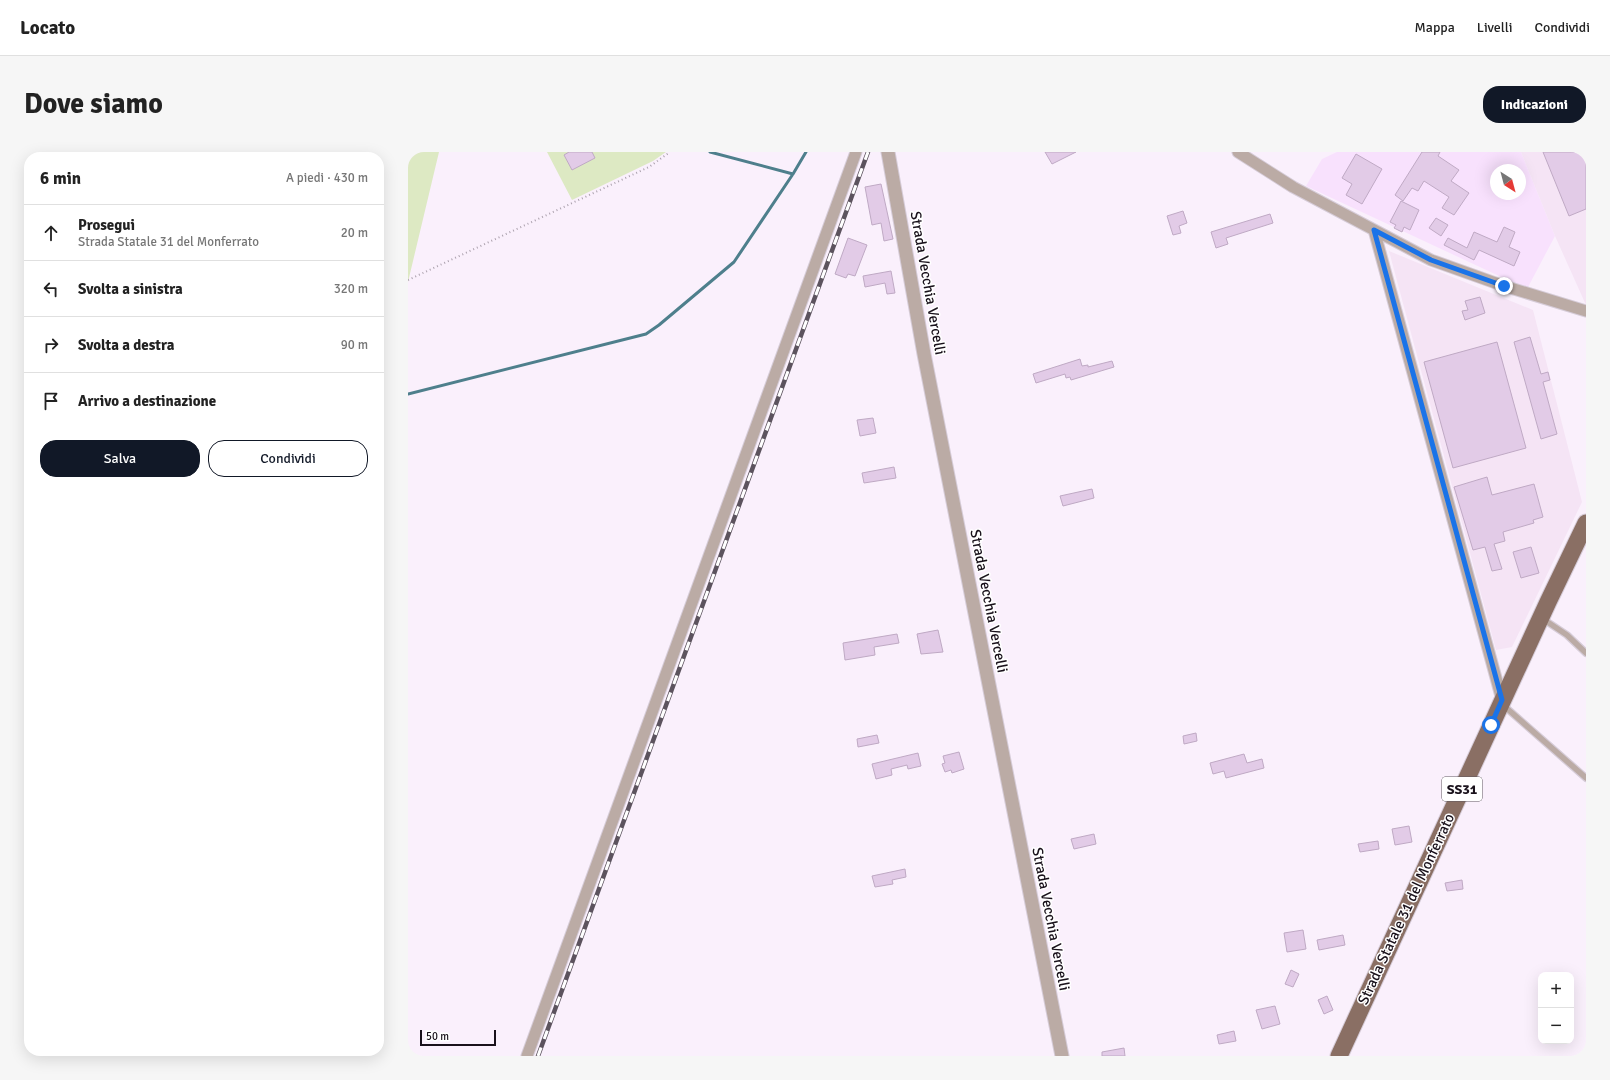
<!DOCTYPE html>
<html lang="it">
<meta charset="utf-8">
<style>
body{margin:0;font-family:Signika,sans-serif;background:#f6f6f6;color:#222}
.controls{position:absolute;right:12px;bottom:12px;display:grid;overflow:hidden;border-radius:8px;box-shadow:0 4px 16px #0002}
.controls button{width:36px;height:36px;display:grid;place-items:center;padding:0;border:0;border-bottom:1px solid #e0e0e0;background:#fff;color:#222;font:20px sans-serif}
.compass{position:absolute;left:1082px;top:12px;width:36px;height:36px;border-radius:50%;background:#fff;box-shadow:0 4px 16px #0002;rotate:144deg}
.scale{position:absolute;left:12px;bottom:10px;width:76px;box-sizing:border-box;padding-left:4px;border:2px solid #19111b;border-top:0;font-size:11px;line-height:14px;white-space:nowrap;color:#19111b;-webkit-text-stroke:3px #fff;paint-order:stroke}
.stop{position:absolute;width:12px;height:12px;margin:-9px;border:3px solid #1a73e8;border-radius:50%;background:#fff}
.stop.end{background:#1a73e8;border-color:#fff;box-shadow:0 1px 4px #0008}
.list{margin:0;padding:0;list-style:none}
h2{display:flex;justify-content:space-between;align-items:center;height:52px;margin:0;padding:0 16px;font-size:17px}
h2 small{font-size:13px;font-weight:400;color:#767676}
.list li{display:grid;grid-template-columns:26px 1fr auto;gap:12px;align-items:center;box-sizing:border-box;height:56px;padding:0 16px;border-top:1px solid #e0e0e0}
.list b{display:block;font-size:15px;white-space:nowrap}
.list p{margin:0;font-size:13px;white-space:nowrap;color:#767676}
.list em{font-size:13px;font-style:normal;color:#767676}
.actions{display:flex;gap:8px;padding:12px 16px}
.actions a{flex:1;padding:9px 0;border:1px solid #111827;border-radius:16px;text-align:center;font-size:14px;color:#111827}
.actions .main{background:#111827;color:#fff}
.icon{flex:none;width:22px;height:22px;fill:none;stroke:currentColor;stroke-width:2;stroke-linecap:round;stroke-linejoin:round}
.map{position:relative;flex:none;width:1178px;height:904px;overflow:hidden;border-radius:16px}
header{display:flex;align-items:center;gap:24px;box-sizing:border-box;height:56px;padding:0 20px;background:#fff;border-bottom:1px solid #e0e0e0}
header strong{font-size:19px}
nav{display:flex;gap:22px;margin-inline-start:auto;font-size:14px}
.intro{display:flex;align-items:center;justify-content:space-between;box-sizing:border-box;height:96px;padding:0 24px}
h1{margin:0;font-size:28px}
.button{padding:10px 18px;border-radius:16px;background:#111827;color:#fff;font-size:14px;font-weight:700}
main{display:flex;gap:24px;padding:0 24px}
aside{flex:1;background:#fff;border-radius:16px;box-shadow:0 4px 16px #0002}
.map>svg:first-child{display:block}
.built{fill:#f8e1fd;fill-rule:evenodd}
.industrial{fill:#f5e4f5}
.green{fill:#dde9c3}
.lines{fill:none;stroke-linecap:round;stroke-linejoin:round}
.stream{stroke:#4e7f8c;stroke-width:3}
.building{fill:#e2cbe7;stroke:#bfa9c4}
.service-casing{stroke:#d6ccd8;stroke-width:8}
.minor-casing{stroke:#d6ccd8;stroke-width:13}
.tertiary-casing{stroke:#d6ccd8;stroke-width:15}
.primary-casing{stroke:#d6ccd8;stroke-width:19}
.path{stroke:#aca2ae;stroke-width:2;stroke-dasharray:1 3;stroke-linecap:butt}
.service{stroke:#bbaba5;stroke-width:5.5}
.minor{stroke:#bbaba5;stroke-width:11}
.tertiary{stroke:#bbaba5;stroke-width:13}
.primary{stroke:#8a6f64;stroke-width:17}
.rail-casing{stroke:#5c535e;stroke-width:4.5}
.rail{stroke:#fff;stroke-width:3;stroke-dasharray:9;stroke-linecap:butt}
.route{stroke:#1a73e8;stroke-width:5}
.labels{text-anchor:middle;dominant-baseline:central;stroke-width:3;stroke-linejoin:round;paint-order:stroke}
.shield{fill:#fff;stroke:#5e585f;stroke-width:1}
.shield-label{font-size:14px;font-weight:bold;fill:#19111b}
.street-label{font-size:15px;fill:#19111b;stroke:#fff}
</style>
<header>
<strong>Locato</strong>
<nav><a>Mappa</a><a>Livelli</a><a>Condividi</a></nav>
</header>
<div class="intro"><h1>Dove siamo</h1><a class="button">Indicazioni</a></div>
<main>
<aside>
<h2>6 min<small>A piedi · 430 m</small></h2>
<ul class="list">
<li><svg class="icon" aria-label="ahead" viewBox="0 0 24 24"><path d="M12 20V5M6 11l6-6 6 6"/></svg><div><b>Prosegui</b><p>Strada Statale 31 del Monferrato</p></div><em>20 m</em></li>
<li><svg class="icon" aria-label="left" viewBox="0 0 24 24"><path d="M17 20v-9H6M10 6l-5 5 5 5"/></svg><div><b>Svolta a sinistra</b></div><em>320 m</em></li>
<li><svg class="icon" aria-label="right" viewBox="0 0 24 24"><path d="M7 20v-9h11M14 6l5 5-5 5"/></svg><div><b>Svolta a destra</b></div><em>90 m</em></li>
<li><svg class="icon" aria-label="arrive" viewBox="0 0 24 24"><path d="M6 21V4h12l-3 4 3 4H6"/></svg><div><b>Arrivo a destinazione</b></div></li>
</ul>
<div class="actions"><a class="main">Salva</a><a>Condividi</a></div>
</aside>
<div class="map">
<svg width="1178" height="904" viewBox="0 0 1178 904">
<rect width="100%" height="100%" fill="#faf0fc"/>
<path class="built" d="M929 0H1113L1147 84 1119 137 898 34 914 7ZM1088 18H1112V42H1088Z"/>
<path class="industrial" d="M1113 0H1178V153L1147 84Z
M981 99 1125 158 1174 350 1104 495 1088 498Z"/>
<path class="green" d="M0 0H31L0 130Z
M139 0H258L245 9 164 48Z"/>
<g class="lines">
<path class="stream" d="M302 0 385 22
M0 242 238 182 251 173 326 110 385 22 398 0"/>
</g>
<path class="building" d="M161 0H184L187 6 164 18 156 3Z
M637 0H668L644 12Z
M1014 0H1032L1030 4 1051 18 1043 29 1061 41 1046 63 1034 56 1041 45 1016 29 1010 39 1004 36 995 49 987 43Z
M1135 0H1178V57L1161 64Z
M948 2 974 17 954 52 938 43 944 32 934 26Z
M473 32 485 87 476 89 473 71 464 73 457 35Z
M993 49 1011 58 1002 78 996 75 994 80 986 76 988 73 982 70Z
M775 59 779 71 771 74 773 81 765 83 759 64Z
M862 62 865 71 818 86 820 92 808 96 803 80Z
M1028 66 1040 73 1033 84 1021 76Z
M1096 75 1107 80 1101 95 1112 100 1106 114 1071 98 1066 108 1036 93 1040 86 1059 96 1066 80 1089 90Z
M440 86 459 93 447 124 440 122 438 126 427 122Z
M483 119 487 141 479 142 477 131 457 135 455 124Z
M1072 145 1077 161 1057 168 1054 159 1060 158 1057 149Z
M1122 185 1133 222 1140 220 1142 228 1135 230 1149 282 1133 287 1106 190Z
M1089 190 1118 296 1045 316 1016 210Z
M672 207 674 214 680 213V215L704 209 706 215 663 228 662 225 658 226 657 222 628 231 625 222Z
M465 266 468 281 452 284 449 268Z
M486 315 488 326 456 331 454 321Z
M1079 325 1084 343 1126 332 1135 365 1125 368 1126 371 1095 380 1097 389 1086 392 1094 417 1084 419 1077 395 1065 398 1046 335Z
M684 337 686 346 655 354 652 344Z
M1123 395 1131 421 1113 426 1105 400Z
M530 478 535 500 513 502 509 482Z
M489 482 491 491 466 495 467 503 437 508 435 491Z
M788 581 789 589 776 592 775 584Z
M469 583 471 591 450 595 449 587Z
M551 600 556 617 544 621 543 618 537 620 534 612 537 611 535 604Z
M510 601 513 614 500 617 499 613 483 617 484 623 468 627 464 612Z
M836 602 839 611 854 607 856 616 818 626 816 619 805 622 802 611Z
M1001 674 1004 690 987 693 984 677Z
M686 682 688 692 666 697 663 687Z
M970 689 971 697 952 700 950 692Z
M497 717 498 725 484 728 485 732 467 735 464 724Z
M1054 728 1055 737 1039 739 1037 731Z
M895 778 898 797 879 800 876 781Z
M935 783 937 793 911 798 909 788Z
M883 818 891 822 885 835 877 832Z
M919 844 925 858 916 862 910 848Z
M867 854 872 872 854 877 848 858Z
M826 879 828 889 811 892 809 883Z
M716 896 717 904H694V900Z"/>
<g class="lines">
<defs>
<path id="service" d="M1135 467 1159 483 1178 501
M1095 553 1178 626"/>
<path id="minor" d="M830 0 885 35 1023 108 1096 134 1178 159
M966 78 1094 548
M119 904 448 0"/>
<path id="tertiary" d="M480 0 516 202 654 904"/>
<path id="primary" d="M931 904 1140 450 1178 371"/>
</defs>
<use href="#service" class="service-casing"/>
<use href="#minor" class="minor-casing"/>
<use href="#tertiary" class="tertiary-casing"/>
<use href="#primary" class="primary-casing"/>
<path class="path" d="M0 5 7 0
M0 128 241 15 262 0"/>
<use href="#service" class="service"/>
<use href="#minor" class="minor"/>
<use href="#tertiary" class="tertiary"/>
<use href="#primary" class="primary"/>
<defs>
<path id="rail" d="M130 904 460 0"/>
</defs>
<use href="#rail" class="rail-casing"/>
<use href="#rail" class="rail"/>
</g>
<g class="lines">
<path class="route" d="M1083 573 1094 548 966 78 1023 108 1096 134"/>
</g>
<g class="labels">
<rect class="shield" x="1034" y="625" width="40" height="24" rx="3"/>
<g class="shield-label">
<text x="1054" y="637">SS31</text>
</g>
<g class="street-label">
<text transform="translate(520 131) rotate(80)">Strada Vecchia Vercelli</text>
<text transform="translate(581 449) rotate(79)">Strada Vecchia Vercelli</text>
<text transform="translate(998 757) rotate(-65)">Strada Statale 31 del Monferrato</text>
<text transform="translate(643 767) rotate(79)">Strada Vecchia Vercelli</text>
</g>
</g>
</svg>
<div class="controls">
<button>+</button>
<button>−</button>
</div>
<svg class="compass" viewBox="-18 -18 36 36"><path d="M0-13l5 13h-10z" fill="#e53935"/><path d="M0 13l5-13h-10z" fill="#767676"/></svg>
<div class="scale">50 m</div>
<div class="stop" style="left:1083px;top:573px"></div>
<div class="stop end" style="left:1096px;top:134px"></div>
</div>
</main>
